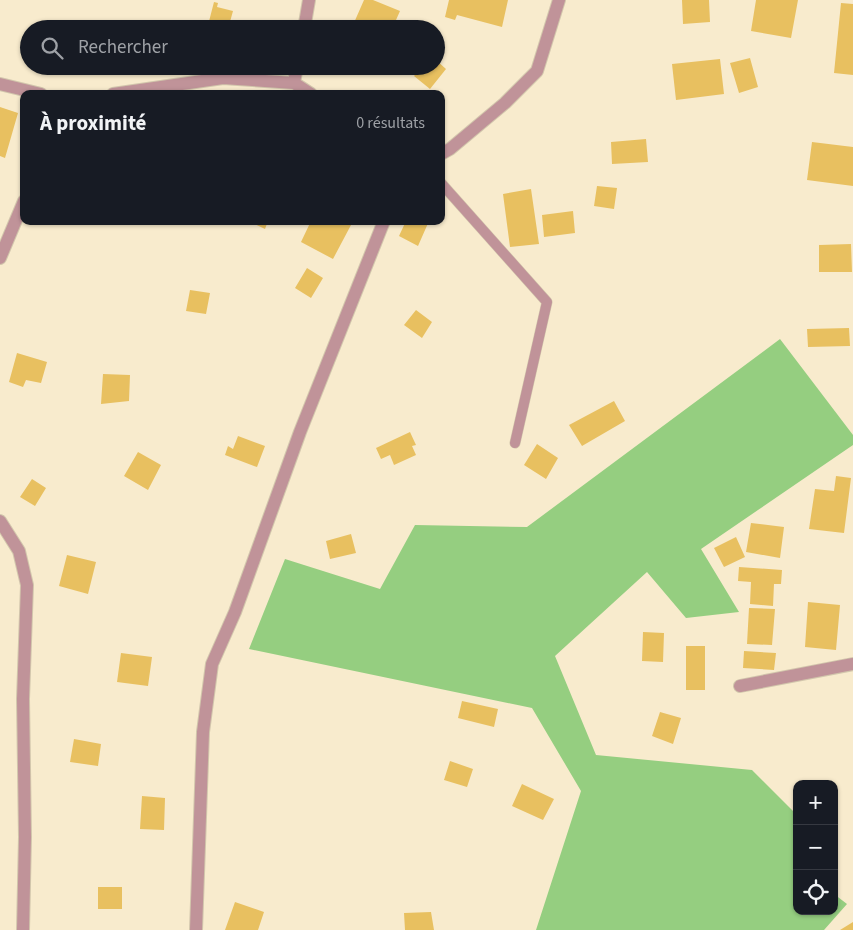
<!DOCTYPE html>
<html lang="fr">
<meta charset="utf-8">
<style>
body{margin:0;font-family:"Source Sans 3",sans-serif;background:#242831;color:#f1f3f6}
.controls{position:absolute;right:15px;bottom:15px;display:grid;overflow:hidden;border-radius:10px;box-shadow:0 1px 4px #0004}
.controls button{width:45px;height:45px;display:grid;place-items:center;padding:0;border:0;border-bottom:1px solid #363941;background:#171b24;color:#f1f3f6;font:25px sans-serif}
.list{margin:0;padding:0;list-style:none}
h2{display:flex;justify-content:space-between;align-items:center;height:65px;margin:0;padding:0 20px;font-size:21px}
h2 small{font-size:16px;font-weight:400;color:#9ea1a6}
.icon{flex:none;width:28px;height:28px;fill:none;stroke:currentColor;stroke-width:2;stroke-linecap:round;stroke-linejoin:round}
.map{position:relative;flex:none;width:853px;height:930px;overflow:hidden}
.search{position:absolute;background:#171b24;box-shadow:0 1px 4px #0004;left:20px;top:20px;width:425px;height:55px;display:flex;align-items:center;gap:12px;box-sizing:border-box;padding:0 18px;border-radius:28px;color:#9ea1a6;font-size:19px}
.panel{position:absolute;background:#171b24;box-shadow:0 1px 4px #0004;left:20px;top:90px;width:425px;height:135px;border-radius:10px}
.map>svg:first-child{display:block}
.green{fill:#95ce80}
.building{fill:#e8c060}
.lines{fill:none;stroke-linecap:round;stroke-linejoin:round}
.service-casing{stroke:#d2c6ac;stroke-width:11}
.minor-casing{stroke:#d2c6ac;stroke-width:14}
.service{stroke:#c09399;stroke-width:10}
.minor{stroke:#c09399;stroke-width:12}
</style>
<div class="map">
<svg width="853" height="930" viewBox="0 0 853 930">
<rect width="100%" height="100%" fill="#f8ebcd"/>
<path class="green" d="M780 339 853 435V445L701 549 739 612 686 618 647 572 555 656 596 755 752 770 797 815V911H834V894L847 904 824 930H536L581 791 532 708 249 649 285 559 380 589 415 525 527 527Z"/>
<path class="building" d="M364 0H373L400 11 392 29H361L353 25Z
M449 0H508L502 27 457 15 455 20 445 17Z
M682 0H709L710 22 683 24Z
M756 0H798L791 38 751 31Z
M214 2 218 3 217 7 233 11 228 29H207Z
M841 3 853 4V75L834 73Z
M105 24 120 28V29H104Z
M750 58 758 87 739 93 730 63Z
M720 59 724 94 676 100 672 64Z
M436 60 446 69 430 89 414 76 423 66H436Z
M0 107 18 113 5 158 0 156Z
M646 139 648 162 612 164 611 142Z
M812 142 853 147V186L807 180Z
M597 186 617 188 614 209 594 206Z
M531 189 539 244 510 247 503 194Z
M573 211 575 233 544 237 542 215Z
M248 221H268L265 229Z
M311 221H343L351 225 333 259 301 242Z
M406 221H429L418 246 399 236Z
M851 244 852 272H819V245Z
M307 268 323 278 311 298 295 288Z
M190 290 210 293 206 314 186 311Z
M416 310 432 322 422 338 404 325Z
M849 328 850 346 808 347 807 329Z
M17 353 47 362 41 383 26 380 23 387 9 382Z
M103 374 130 375 129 401 101 404Z
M614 401 625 421 582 446 569 425Z
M410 432 416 445 412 446 416 455 394 465 390 455 381 459 376 448Z
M238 436 265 446 257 467 225 455 228 446 233 449Z
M537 444 558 458 546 479 524 465Z
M138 452 161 465 148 490 124 476Z
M836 476 851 478 844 533 809 529 815 489 834 491Z
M32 479 46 488 35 506 20 497Z
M751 523 784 527 780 558 746 552Z
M351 534 356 553 330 559 326 541Z
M736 537 745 557 724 567 714 548Z
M67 555 96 562 88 594 59 586Z
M739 567 782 570 781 584H774L773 606 750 604 751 582 738 581Z
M808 602 840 605 836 650 805 647Z
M749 608 775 609 772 645 747 644Z
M643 632 664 633 663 662 642 661Z
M686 646H705V690H686Z
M744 651 776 653 774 670 743 668Z
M121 653 152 657 148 686 117 682Z
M462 701 498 709 494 727 458 718Z
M660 712 681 718 673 744 652 736Z
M74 739 101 744 98 766 70 762Z
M450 761 473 769 467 787 444 780Z
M522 784 554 799 543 820 512 806Z
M142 796 165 798 164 830 140 829Z
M98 887H122V909H98Z
M235 902 264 912 258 930H225Z
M431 912 434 930H405L404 913Z
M853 922V930H840Z"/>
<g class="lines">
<defs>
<path id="service" d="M441 183 547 302 515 443"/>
<path id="minor" d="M304 29 309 0
M294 83 297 66
M0 84 41 94
M113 94 223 78 294 83 311 94
M441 154 450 149 505 103 537 71 559 0
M0 258 24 201
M0 521 19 551 27 585 23 699 25 837 23 930
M740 686 853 664
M196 930 203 732 212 664 235 612 300 432 384 221"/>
</defs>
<use href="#service" class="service-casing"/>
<use href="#minor" class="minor-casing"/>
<use href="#service" class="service"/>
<use href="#minor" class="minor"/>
</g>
</svg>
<div class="controls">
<button>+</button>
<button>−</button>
<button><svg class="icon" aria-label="locate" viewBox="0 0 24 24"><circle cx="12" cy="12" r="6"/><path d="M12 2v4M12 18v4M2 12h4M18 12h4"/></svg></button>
</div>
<div class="search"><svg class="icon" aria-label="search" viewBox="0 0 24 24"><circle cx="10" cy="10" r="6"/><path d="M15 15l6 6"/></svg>Rechercher</div>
<section class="panel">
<h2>À proximité<small>0 résultats</small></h2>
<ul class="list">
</ul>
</section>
</div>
